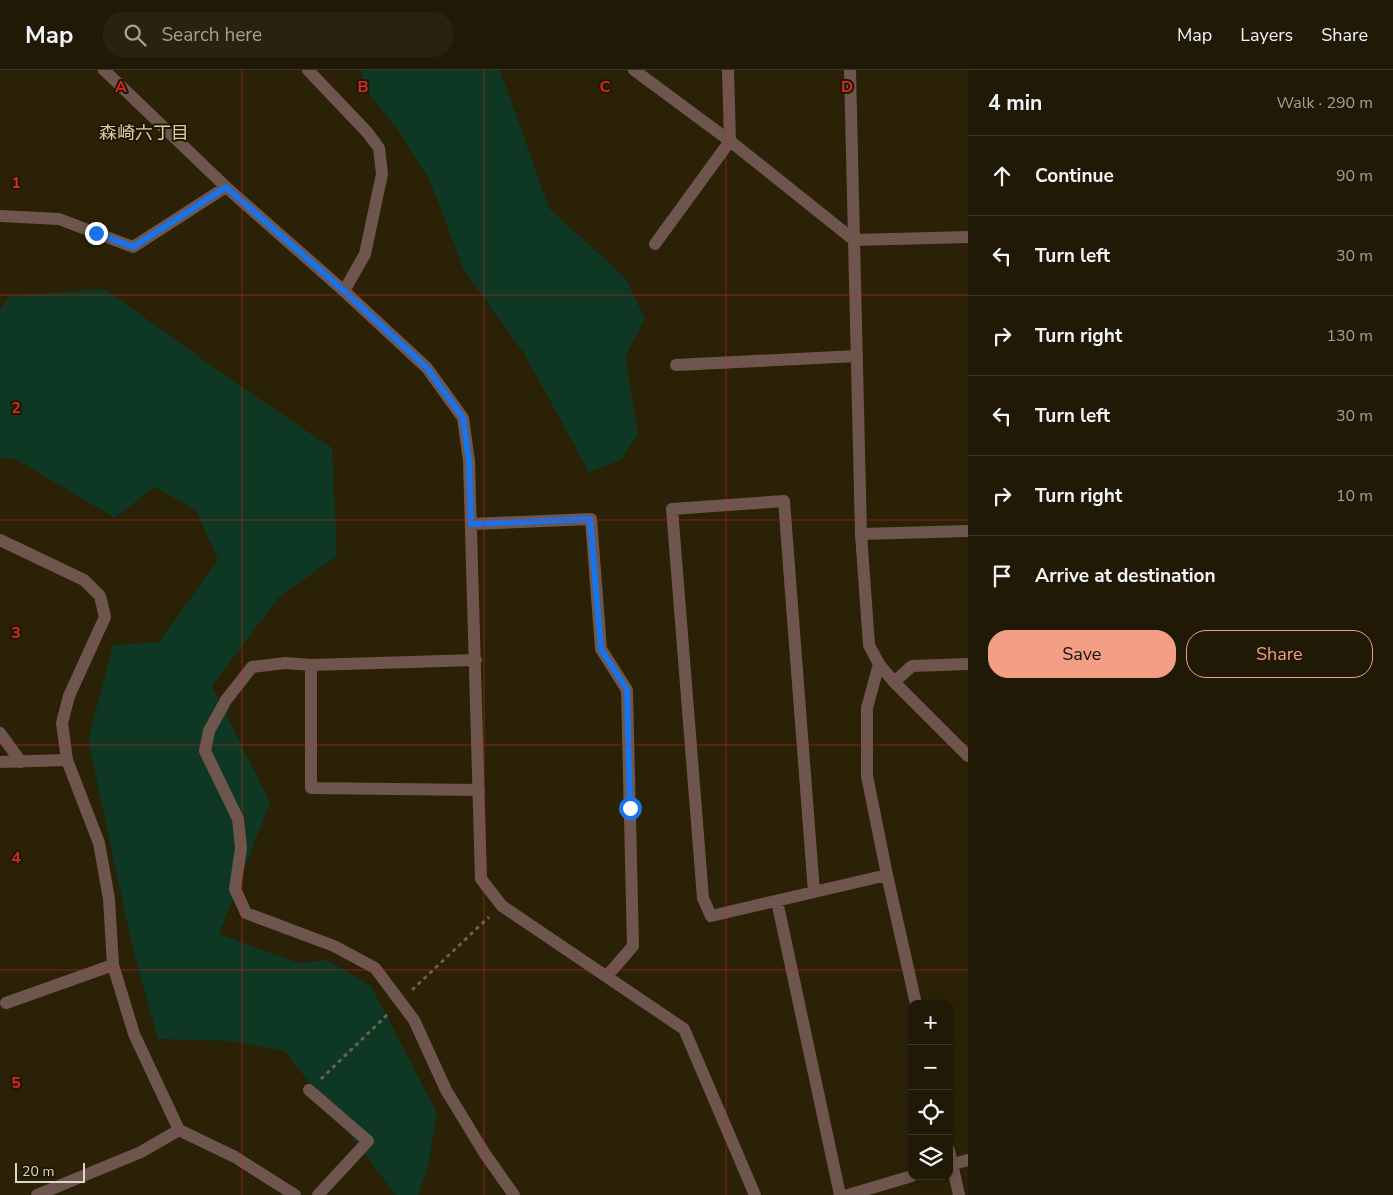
<!DOCTYPE html>
<meta charset="utf-8">
<style>
body{margin:0;font-family:"Nunito Sans","Noto Sans JP",sans-serif;background:#28220f;color:#f1f3f6}
.controls{position:absolute;right:15px;bottom:15px;display:grid;overflow:hidden;border-radius:10px;box-shadow:0 2px 8px #0003}
.controls button{width:45px;height:45px;display:grid;place-items:center;padding:0;border:0;border-bottom:1px solid #3d3827;background:#201905;color:#f1f3f6;font:25px sans-serif}
.scale{position:absolute;left:15px;bottom:12px;width:70px;box-sizing:border-box;padding-left:5px;border:2px solid #ddd7c8;border-top:0;font-size:14px;line-height:18px;white-space:nowrap;color:#ddd7c8;-webkit-text-stroke:4px #211800;paint-order:stroke}
.stop{position:absolute;width:15px;height:15px;margin:-11px;border:4px solid #1a73e8;border-radius:50%;background:#fff}
.stop.end{background:#1a73e8;border-color:#fff;box-shadow:0 1px 5px #0008}
.list{margin:0;padding:0;list-style:none}
h2{display:flex;justify-content:space-between;align-items:center;height:65px;margin:0;padding:0 20px;font-size:21px}
h2 small{font-size:16px;font-weight:400;color:#a2a09a}
.list li{display:grid;grid-template-columns:32px 1fr auto;gap:15px;align-items:center;box-sizing:border-box;height:80px;padding:0 20px;border-top:1px solid #3d3827}
.list b{display:block;font-size:19px;white-space:nowrap}
.list em{font-size:16px;font-style:normal;color:#a2a09a}
.actions{display:flex;gap:10px;padding:15px 20px}
.actions a{flex:1;padding:11px 0;border:1px solid #f49e86;border-radius:20px;text-align:center;font-size:18px;color:#f49e86}
.actions .main{background:#f49e86;color:#111}
.icon{flex:none;width:28px;height:28px;fill:none;stroke:currentColor;stroke-width:2;stroke-linecap:round;stroke-linejoin:round}
.map{position:relative;flex:none;width:968px;height:1125px;overflow:hidden}
header{display:flex;align-items:center;gap:30px;box-sizing:border-box;height:70px;padding:0 25px;background:#201905;border-bottom:1px solid #3d3827}
header strong{font-size:24px}
nav{display:flex;gap:28px;margin-inline-start:auto;font-size:18px}
.search{width:350px;height:45px;background:#28220f;display:flex;align-items:center;gap:12px;box-sizing:border-box;padding:0 18px;border-radius:20px;color:#a2a09a;font-size:19px}
main{display:flex}
aside{flex:1;background:#201905}
.map>svg:first-child{display:block}
.green{fill:#0e3823}
.lines{fill:none;stroke-linecap:round;stroke-linejoin:round}
.path{stroke:#6a624c;stroke-width:3;stroke-dasharray:4 4;stroke-linecap:butt}
.service{stroke:#6e564e;stroke-width:12}
.minor{stroke:#6e564e;stroke-width:12}
.tertiary{stroke:#6e564e;stroke-width:12}
.route{stroke:#1a73e8;stroke-width:6}
.grid{fill:none;stroke:#d62828;stroke-width:1;stroke-opacity:0.55}
.labels{text-anchor:middle;dominant-baseline:central;stroke-width:4;stroke-linejoin:round;paint-order:stroke}
.neighbourhood-label{font-size:18px;fill:#d9ceaf;stroke:#211800}
.grid-label{font-size:16px;text-anchor:middle;font-weight:bold;fill:#d62828;stroke:#211800;stroke-width:4;stroke-linejoin:round;paint-order:stroke}
</style>
<header>
<strong>Map</strong>
<div class="search"><svg class="icon" aria-label="search" viewBox="0 0 24 24"><circle cx="10" cy="10" r="6"/><path d="M15 15l6 6"/></svg>Search here</div>
<nav><a>Map</a><a>Layers</a><a>Share</a></nav>
</header>
<main>
<div class="map">
<svg width="968" height="1125" viewBox="0 0 968 1125">
<rect width="100%" height="100%" fill="#2a2107"/>
<path class="green" d="M361 0H500L549 138 626 209 645 249 625 287 638 364 621 390 589 402 525 285 464 200 430 111 398 60 363 16Z
M105 219 230 309 332 378 337 486 279 527 212 616 270 732 219 864 298 893 327 890 371 916 437 1043 429 1093 418 1125H396L285 981 231 971 158 969 132 876 88 670 113 575 159 572 218 490 196 440 154 417 115 448 17 390 0 387V240L9 226Z"/>
<g class="lines">
<path class="path" d="M412 920 489 847
M321 1009 388 944"/>
<path class="service" d="M655 174 730 71
M0 663 21 692"/>
<path class="minor" d="M104 0 226 117 344 221 427 298 463 348 469 391 481 809 502 836 684 959 755 1125
M308 0 367 62 379 78 382 104 365 184 344 221
M634 0 730 71
M850 0 854 170 968 167
M0 146 59 149 133 177 226 117
M676 295 857 286
M471 454 591 449 601 579 627 620 633 876 607 906
M861 464 968 461
M0 470 84 510 100 526 105 547 69 626 62 653 67 690 99 773 109 829 113 895 134 964 179 1060 235 1087 295 1125
M476 590 311 595 285 593 252 597 226 630 209 661 205 681 238 749 241 778 235 819 246 843 334 876 375 898 414 950 446 1020 485 1084 514 1125
M879 594 867 638V706L887 805 916 934
M311 595V718L479 720
M894 612 912 596 968 594
M814 822 784 431 672 439 703 828 711 846C769 833 828 819 887 805
M777 831 840 1125
M6 933 113 895
M309 1020 368 1071 318 1125
M949 1080 959 1125
M949 1095 968 1090
M37 1125 141 1082 179 1060
M848 1125 912 1106"/>
<path class="tertiary" d="M728 0 730 71 854 170 861 464 869 575 879 594 894 612 968 686
M0 692 67 690"/>
</g>
<g class="lines">
<path class="route" d="M96 163 133 177 226 117 344 221 427 298 463 348 469 391 471 454 590 449 601 579 627 620 630 738"/>
</g>
<path class="grid" d="M242 0V1125M484 0V1125M726 0V1125M0 225H968M0 450H968M0 675H968M0 900H968"/>
<g class="labels">
<g class="neighbourhood-label">
<text x="144" y="63">森崎六丁目</text>
</g>
</g>
<g class="grid-label">
<text x="121" y="22">A</text>
<text x="363" y="22">B</text>
<text x="605" y="22">C</text>
<text x="847" y="22">D</text>
<text x="16" y="118">1</text>
<text x="16" y="343">2</text>
<text x="16" y="568">3</text>
<text x="16" y="793">4</text>
<text x="16" y="1018">5</text>
</g>
</svg>
<div class="controls">
<button>+</button>
<button>−</button>
<button><svg class="icon" aria-label="locate" viewBox="0 0 24 24"><circle cx="12" cy="12" r="6"/><path d="M12 2v4M12 18v4M2 12h4M18 12h4"/></svg></button>
<button><svg class="icon" aria-label="layers" viewBox="0 0 24 24"><path d="M12 4l9 5-9 5-9-5zM3 14l9 5 9-5"/></svg></button>
</div>
<div class="scale">20 m</div>
<div class="stop" style="left:630px;top:738px"></div>
<div class="stop end" style="left:96px;top:163px"></div>
</div>
<aside>
<h2>4 min<small>Walk · 290 m</small></h2>
<ul class="list">
<li><svg class="icon" aria-label="ahead" viewBox="0 0 24 24"><path d="M12 20V5M6 11l6-6 6 6"/></svg><div><b>Continue</b></div><em>90 m</em></li>
<li><svg class="icon" aria-label="left" viewBox="0 0 24 24"><path d="M17 20v-9H6M10 6l-5 5 5 5"/></svg><div><b>Turn left</b></div><em>30 m</em></li>
<li><svg class="icon" aria-label="right" viewBox="0 0 24 24"><path d="M7 20v-9h11M14 6l5 5-5 5"/></svg><div><b>Turn right</b></div><em>130 m</em></li>
<li><svg class="icon" aria-label="left" viewBox="0 0 24 24"><path d="M17 20v-9H6M10 6l-5 5 5 5"/></svg><div><b>Turn left</b></div><em>30 m</em></li>
<li><svg class="icon" aria-label="right" viewBox="0 0 24 24"><path d="M7 20v-9h11M14 6l5 5-5 5"/></svg><div><b>Turn right</b></div><em>10 m</em></li>
<li><svg class="icon" aria-label="arrive" viewBox="0 0 24 24"><path d="M6 21V4h12l-3 4 3 4H6"/></svg><div><b>Arrive at destination</b></div></li>
</ul>
<div class="actions"><a class="main">Save</a><a>Share</a></div>
</aside>
</main>
